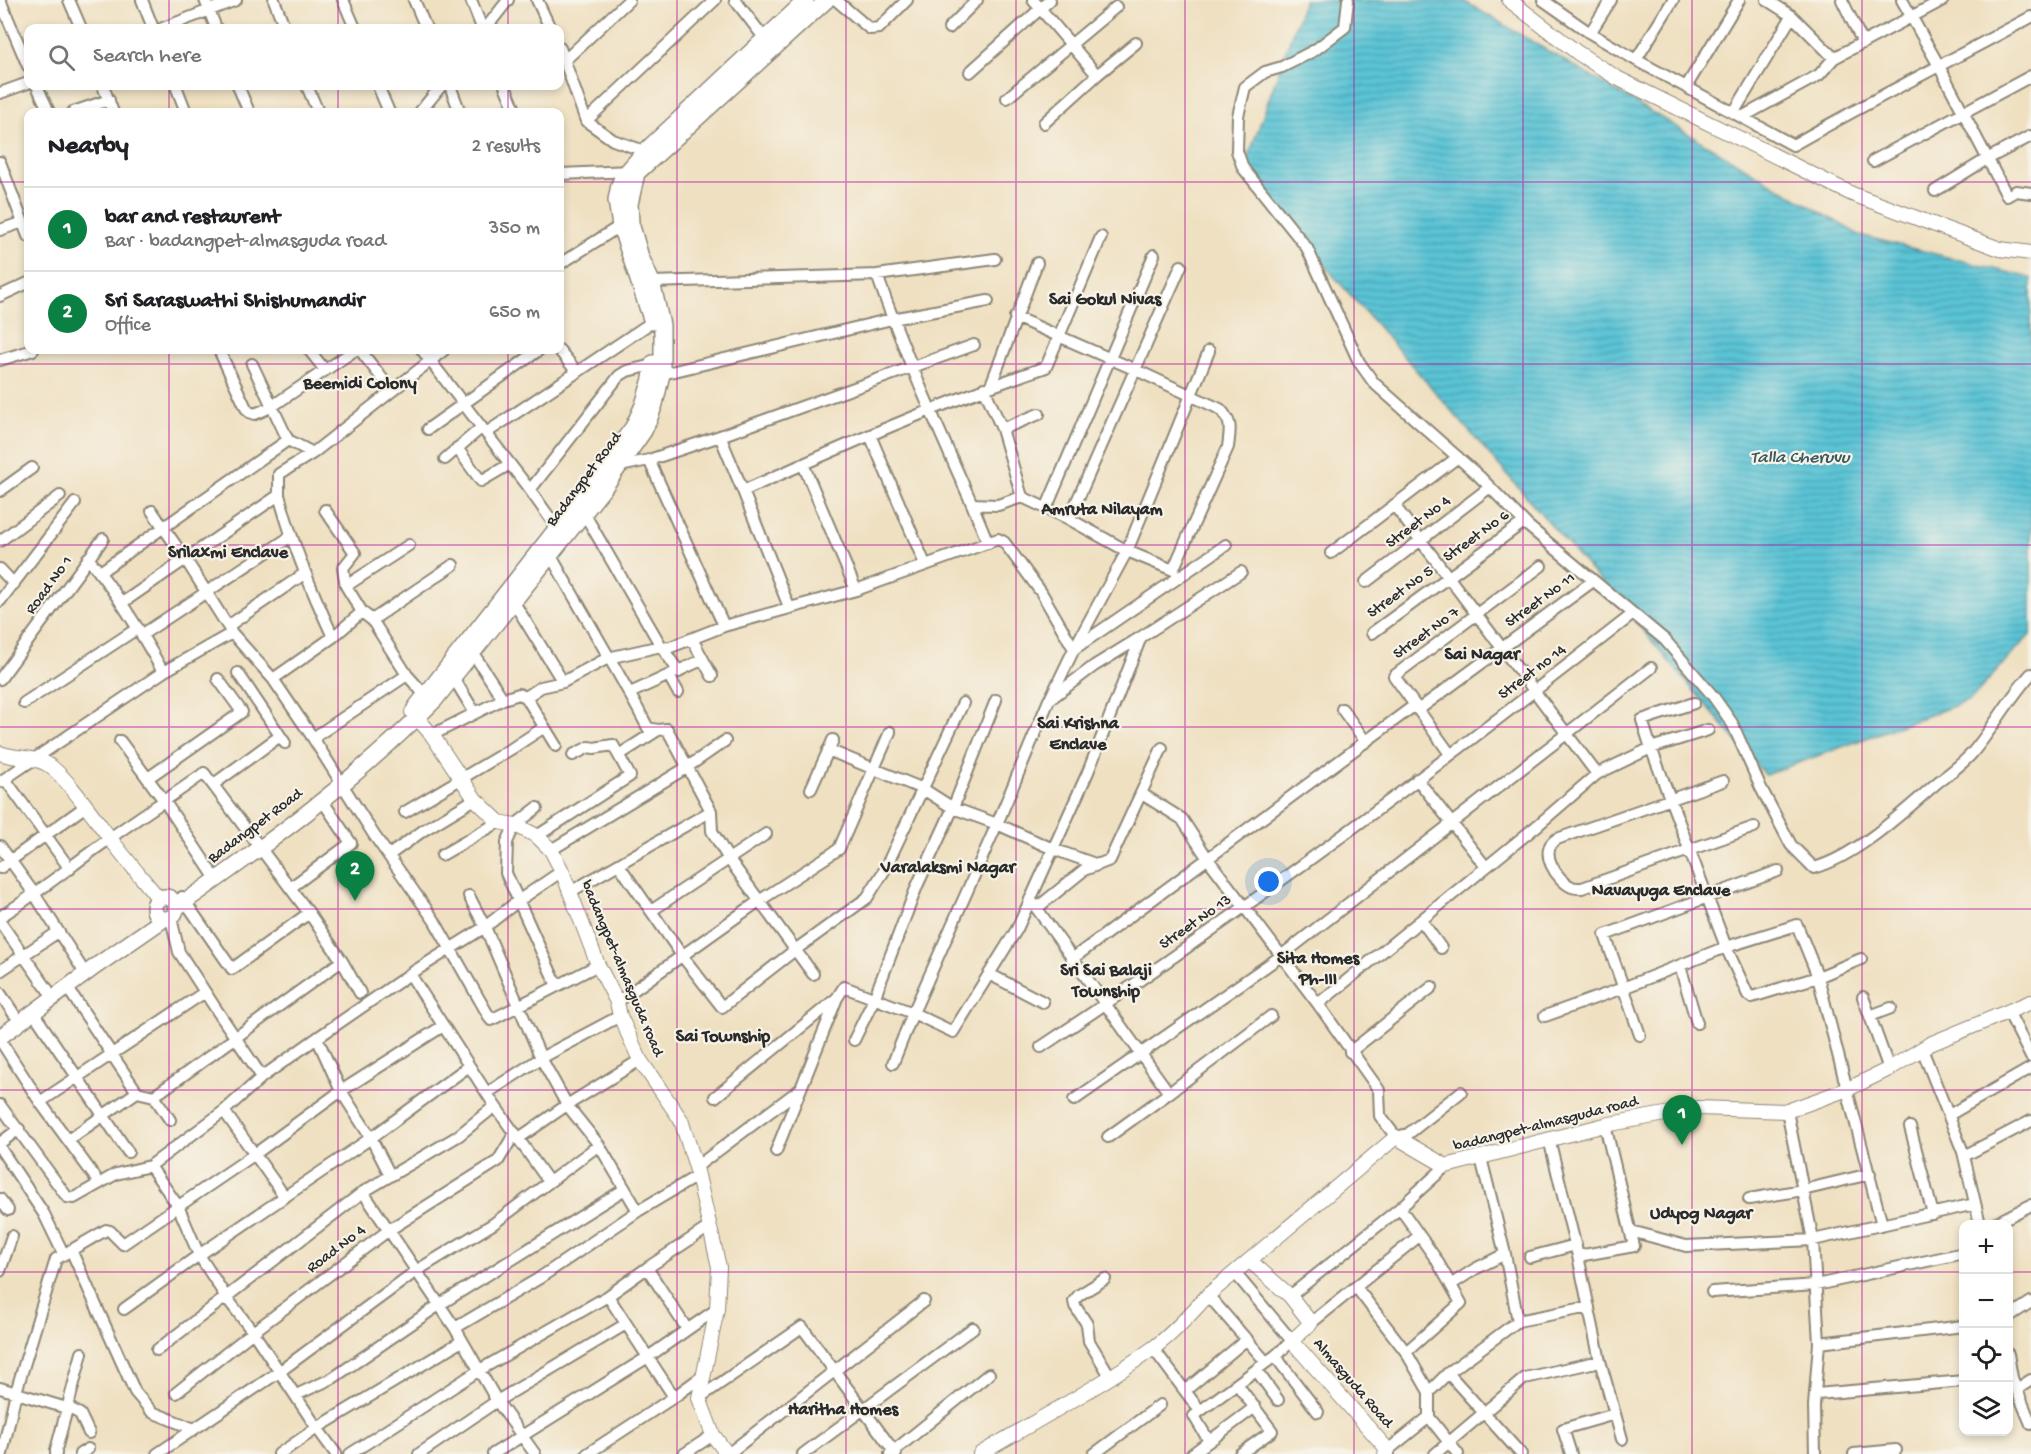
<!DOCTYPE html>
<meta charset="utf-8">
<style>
body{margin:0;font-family:"Gochi Hand",sans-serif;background:#f2f2f2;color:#202124}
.controls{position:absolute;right:18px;bottom:18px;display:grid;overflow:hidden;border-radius:12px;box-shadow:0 3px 9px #0003}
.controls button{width:54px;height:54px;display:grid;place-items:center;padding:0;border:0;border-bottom:2px solid #e0e0e0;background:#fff;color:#202124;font:30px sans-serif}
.you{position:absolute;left:1269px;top:882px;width:21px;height:21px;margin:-15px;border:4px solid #fff;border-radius:50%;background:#1a73e8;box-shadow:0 0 0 9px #1a73e833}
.badge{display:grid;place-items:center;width:39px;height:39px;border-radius:50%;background:#0b8043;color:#fff;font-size:20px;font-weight:700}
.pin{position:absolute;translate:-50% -50px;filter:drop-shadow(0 2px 3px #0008)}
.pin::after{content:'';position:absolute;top:32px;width:21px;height:18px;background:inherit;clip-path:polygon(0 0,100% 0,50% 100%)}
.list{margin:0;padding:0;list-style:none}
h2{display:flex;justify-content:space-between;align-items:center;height:78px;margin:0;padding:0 24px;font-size:26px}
h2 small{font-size:20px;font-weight:400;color:#757577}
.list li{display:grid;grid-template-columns:39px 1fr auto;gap:18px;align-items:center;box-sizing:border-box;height:84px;padding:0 24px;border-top:2px solid #e0e0e0}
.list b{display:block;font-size:22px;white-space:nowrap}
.list p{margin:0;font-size:20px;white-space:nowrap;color:#757577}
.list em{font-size:20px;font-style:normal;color:#757577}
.icon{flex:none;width:33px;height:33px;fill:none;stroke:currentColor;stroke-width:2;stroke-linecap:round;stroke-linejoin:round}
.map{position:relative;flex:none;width:2031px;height:1454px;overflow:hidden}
.search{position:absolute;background:#fff;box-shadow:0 3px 9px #0003;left:24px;top:24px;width:540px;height:66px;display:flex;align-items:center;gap:15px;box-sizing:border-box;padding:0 21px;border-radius:12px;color:#757577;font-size:22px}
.panel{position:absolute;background:#fff;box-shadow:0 3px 9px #0003;left:24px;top:108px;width:540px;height:246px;border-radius:12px}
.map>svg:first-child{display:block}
.water{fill:url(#water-rules);stroke:#427880;stroke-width:1.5}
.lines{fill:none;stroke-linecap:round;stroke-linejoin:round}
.minor-casing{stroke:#8d8676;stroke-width:14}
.tertiary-casing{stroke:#8d8676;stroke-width:16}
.secondary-casing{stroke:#8d8676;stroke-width:18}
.minor{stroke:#fff;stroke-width:10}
.tertiary{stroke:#fff;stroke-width:14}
.secondary{stroke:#fff;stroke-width:15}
.grid{fill:none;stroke:#b5179e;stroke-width:1.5;stroke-opacity:0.55}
.labels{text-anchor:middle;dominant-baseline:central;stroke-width:4.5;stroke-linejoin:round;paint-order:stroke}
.street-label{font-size:16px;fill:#2b2b2b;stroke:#f7f3e8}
.neighbourhood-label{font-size:18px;font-weight:bold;fill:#2b2b2b;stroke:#f7f3e8}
.water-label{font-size:18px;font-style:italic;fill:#39595e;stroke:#f7f3e8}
</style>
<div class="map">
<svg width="2031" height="1454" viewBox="0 0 2031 1454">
<defs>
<pattern id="water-rules" width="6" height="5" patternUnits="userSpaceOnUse" patternTransform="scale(1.5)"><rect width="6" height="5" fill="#5ac4d6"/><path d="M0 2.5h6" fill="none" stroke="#4b9fae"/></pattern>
</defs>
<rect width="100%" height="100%" fill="#f7f3e8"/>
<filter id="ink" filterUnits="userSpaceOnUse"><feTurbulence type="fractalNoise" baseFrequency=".0167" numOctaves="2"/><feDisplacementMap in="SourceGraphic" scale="12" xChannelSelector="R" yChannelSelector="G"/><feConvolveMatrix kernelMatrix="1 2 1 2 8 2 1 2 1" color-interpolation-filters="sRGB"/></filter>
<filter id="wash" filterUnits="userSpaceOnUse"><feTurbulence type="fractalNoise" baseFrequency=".008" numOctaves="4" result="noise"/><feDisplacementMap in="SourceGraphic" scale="24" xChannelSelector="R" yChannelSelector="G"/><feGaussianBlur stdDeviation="1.35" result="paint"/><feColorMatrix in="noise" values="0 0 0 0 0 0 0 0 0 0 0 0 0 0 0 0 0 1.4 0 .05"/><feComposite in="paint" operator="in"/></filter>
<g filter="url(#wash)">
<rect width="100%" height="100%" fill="#efe0c1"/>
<path class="water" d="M1304 0H1462L1859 235 2031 278V634L1970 700 1765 775 1641 628 1243 172Z"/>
</g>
<g filter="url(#ink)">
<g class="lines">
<defs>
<path id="minor" d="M0 0 28 66
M69 0 81 28
M142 0 153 28
M205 0 216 28
M274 0 285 28
M343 0 355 28
M414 0 426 28
M471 0 482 28
M537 0 550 28
M735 0 765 39
M836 0 870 29 879 28 907 0
M1033 0 1097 75 1136 43
M1348 0 1345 27 1315 50 1282 67 1265 72 1245 87 1238 116 1237 151 1243 168 1307 248 1359 362 1374 383 1480 477 1528 526 1665 640 1713 696 1732 723 1761 788 1791 845 1814 868C1857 856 1904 811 1938 782 1950 773 1964 763 1973 752 1994 727 2009 698 2031 674
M1543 0 1590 33 1636 60 1673 0
M1767 0 1792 16 1834 58 1943 0
M1842 0 1863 43
M1902 0 1939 66 2007 196 2016 191 2031 193
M163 28 236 0
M486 28 508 0
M949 28 977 0
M1590 33 1611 0
M560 48 586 121 613 140 650 153
M565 60 629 0
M1636 60 1686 87 1739 0
M970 72 1050 0
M37 86 49 112
M103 86 113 112
M176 86 186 112
M238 86 249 112
M307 86 318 112
M378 86 389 112
M450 86 460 112
M505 86 516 112
M1686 87 1793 145C1871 100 1952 60 2031 17
M0 93 28 83
M1007 98 1116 7
M73 112 109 100
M420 112 441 86
M1734 112 1792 16
M1742 117 1819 75 1834 58
M586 121 715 0
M1044 123 1097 75
M1873 161 2031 76
M0 162 28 236
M560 174 631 171
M1935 191 1987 159 2031 136
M0 230 23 222
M560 264 620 226 626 225
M877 275C904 353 938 428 972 504L998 505 1022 497
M652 282 877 275 995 259
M0 296 28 283
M219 350 246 408 249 412 255 414 271 407 355 350
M309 350 325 370
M360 350 392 391
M422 350 530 490 557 528
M559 350 577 372
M0 360 33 350
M252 364 288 440 313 453
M662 374 892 319 988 301
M991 385 1037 263
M984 388 1002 429 1022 497 1069 519 1127 551 1173 570 1228 447C1230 429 1233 423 1220 409L1136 370 1015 317
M428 429 539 350
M1002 429 1039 414
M486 433 652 322
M870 435 925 564
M720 436 743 491C843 446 943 402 1046 367L1101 237
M457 448 481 481 510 464
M445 459 481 428
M649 460 724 626
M803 464 856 590
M620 466 649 460 720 436 974 345
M530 490 619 376 627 371 653 365
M0 491 32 468
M743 491 789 607
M279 495C293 546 311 589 333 637
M972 504 988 543
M1394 505 1597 774
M579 509 584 513 661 646 679 672
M1046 509 1154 255
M325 510 355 553 343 568 346 586
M152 511 186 560 232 633 273 679 313 738 374 835 434 920 491 1020 598 965
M1069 519 1181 266
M0 541 60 496
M1331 553 1458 457
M551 556C583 614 618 670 648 728L658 730 667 729 711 811 712 831 728 858 813 974
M88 558C117 593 141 632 163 672L232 633
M0 569 14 584
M100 572 288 440
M1366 582 1490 487
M0 601 75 503
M513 601 563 682
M122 603 279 495V474L313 453 444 350
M362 612 346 586 409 545
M228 626 304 574
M1372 633 1524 522
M143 634 290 537
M692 639 712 676
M473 653 503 699
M238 673 285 743
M669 676 678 692
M453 677 475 713
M0 679 103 539
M273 679 333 637 362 612 372 620
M630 693 702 660
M425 695 407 675 372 620 453 565
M526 697 556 746
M1051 697 1074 649 1127 551 1209 351
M24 703 138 628
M1694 703 1642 720 1651 748 1726 947 1797 925 1818 977 1882 1225
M1342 709 1366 742
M1418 710 1593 581
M432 735 503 699 519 694 526 697 541 687 563 682 608 658 661 646 668 648 724 626 856 590 998 539 1004 542 1041 592 1074 649 1226 545
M313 738 407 675
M120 741 165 802 216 879
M828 750 923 789 953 808 997 824 1053 849 1098 865
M1450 754 1394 676 1541 566
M619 755 658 730
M148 778 242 712 218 679
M5 779 70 869
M1417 779 1486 867
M1723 781 1557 839C1537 850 1557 881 1572 887 1574 888 1580 888 1582 888L1754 827
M0 782 163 672
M214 784 280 736
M811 789 833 740
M1142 794 1182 819 1208 859 1318 1004 1379 1090 1380 1116 1396 1137 1408 1134 1461 1092
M537 808 515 825 507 842 506 873 557 986
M405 812 511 749 543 728
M537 836 630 776 613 745 594 748 589 747 573 755
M0 846 35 895 81 967
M551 850 686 768 725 741
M389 855 424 830 475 799
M442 855 499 822
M619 865 683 957 722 1007 795 950 867 898 884 871 963 703
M0 868 86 806
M290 888 351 843 322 800
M570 892 711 811
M469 896 485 927 541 1058 567 1105 599 1145 638 1211 697 1176
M182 897 232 969 309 913
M1030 899 1169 1093 1271 1016
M1037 908 1084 870 1110 860 1162 748
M651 911 766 834
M0 917C38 893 72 865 109 839 140 816 173 796 204 773L309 913 342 961 360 993
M171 918 179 952 216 1009 262 1077
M1421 920 1441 948
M0 922 48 990
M1072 959 1415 705
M1680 966 1697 1023
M0 971 58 932
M410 974 495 1106 549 1182
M989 974 1043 1002
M67 987 137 1092 154 1096 170 1120
M0 993 14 1014
M1863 997 1889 1069
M617 1002 759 901 839 849 890 732
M1318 1004 1538 825 1597 774 1651 748 1708 730
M2008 1011 2031 1057
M33 1012 128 1152
M1545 1016 1623 988 1726 947 1748 995 1752 997 1818 977 1861 959
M1870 1016 1891 1008
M1640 1035 1605 935 1778 871
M317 1038 341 1091 371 1138 390 1175
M0 1040 40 1102 95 1177
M854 1040 874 999 917 886 953 808 996 700
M1041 1047C1245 912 1441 765 1633 614
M1922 1049 1963 1152 1980 1224
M1350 1052 1432 987
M893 1063 913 1013 997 824 1049 700 1094 666 1141 637
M487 1093 541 1058 620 1016
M154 1096C217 1052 279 1005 342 961
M715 1097 836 999
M1074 1100 1281 956 1651 668
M40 1102 205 992
M0 1105 67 1197 74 1198 116 1174 150 1166 224 1111 262 1077 317 1038 410 974 485 927 518 901 562 871
M224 1111 285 1197
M1787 1111 1813 1240 1819 1343 1814 1406 1815 1454
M1949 1115 2031 1068
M1910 1127 1933 1214
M1108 1137 1169 1093
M519 1138 567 1105 640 1060
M1549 1139 1578 1256 1600 1361 1615 1414 1563 1429 1571 1454
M68 1140 137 1092
M0 1143 19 1129
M0 1148 44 1214 63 1253
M776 1151 837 998 844 987 913 1013 953 1032 1017 929 1088 772 1141 637 1241 572
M1964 1156 2031 1121
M1481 1158 1505 1254 1518 1321
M150 1166 178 1206 199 1255 226 1297 253 1332 317 1428 336 1454
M696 1167 799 1090
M363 1192 455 1328 497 1401 535 1454
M0 1199 8 1210
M1749 1199 1803 1190 1870 1174
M1400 1208 1436 1259 1461 1303 1406 1352
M1994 1224 2031 1205
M1631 1231 1686 1246 1813 1240 1975 1204
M71 1250 135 1392 152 1412 194 1429
M1578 1256 1634 1246 1605 1125
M1530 1257 1576 1245
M647 1268 687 1329
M0 1271 12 1236
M1105 1279 1079 1295 1074 1301 1075 1306 1087 1324 1089 1341 1110 1376
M1452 1284 1475 1269 1505 1254
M1356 1287 1406 1352 1429 1392V1417L1458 1454
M1712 1292 1816 1285 1964 1253
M1208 1295 1266 1362
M608 1296 674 1397
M1290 1296 1400 1208 1446 1166
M124 1309 199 1255 371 1138 469 1066
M2008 1317 2031 1302
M1311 1323 1419 1236
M455 1328 538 1279 638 1211
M1819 1343 1964 1326
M1153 1348 1200 1411 1275 1356 1292 1341 1235 1273
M157 1350 363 1192 458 1136 495 1106
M2008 1354 2012 1378 2031 1424
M1275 1356 1318 1412
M1256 1370 1278 1400
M1448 1373 1521 1454
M1237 1384 1272 1431 1240 1454
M0 1388 73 1410 80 1414 89 1433
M2017 1389 2031 1380
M1186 1390 1247 1339
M1429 1392 1448 1373 1518 1321 1589 1307
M176 1393 253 1332 389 1230 498 1161 515 1133
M1817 1394 1964 1381
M296 1395 333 1378 439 1305 625 1189
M699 1398 802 1327 896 1454
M1200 1411 1194 1416 1209 1441
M1615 1414 1622 1439
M2 1454 16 1392 56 1259 106 1230 110 1231 123 1244 255 1154 341 1091 443 1026
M56 1454V1450L82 1353
M80 1454 88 1449
M157 1454 279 1372 416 1271 493 1224 599 1145
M279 1454 317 1428 462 1341
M350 1454 478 1371 608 1296 647 1268 709 1227
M419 1454 497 1401 626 1324
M493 1454 648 1357 717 1309
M587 1454 674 1397 704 1375
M684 1454 713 1435
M728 1454 924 1301
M803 1454 973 1328
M890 1454 989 1374
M1094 1454 1160 1405
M1192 1454 1255 1407
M1389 1454 1388 1450 1429 1417
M1435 1454 1525 1378 1600 1361
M1854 1454 1896 1450"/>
<path id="tertiary" d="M1509 0 1578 53 1617 78 1852 194 2000 249 2031 253
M412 712 432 735 475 799 499 822 515 825 537 836 551 850 562 871 598 965 617 1002 620 1016 640 1060 681 1120 696 1167 719 1267 717 1309 699 1398 713 1435 727 1454
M0 753C15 759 31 756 45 763 63 771 96 820 109 837 125 858 142 878 159 899
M1250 1261 1290 1296 1311 1323 1292 1341 1388 1450 1385 1454
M980 1454C1037 1420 1098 1388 1152 1349 1173 1334 1190 1314 1208 1295L1396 1137 1446 1166 1605 1125 1698 1108 1787 1111 1848 1089 1889 1069 1930 1044 2031 1002"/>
<path id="secondary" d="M652 322 620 226 616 200 619 185 623 176 645 151 806 0
M415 708 575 505 633 427 643 405 651 379 653 363
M154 908a11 11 0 1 1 22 0a11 11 0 1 1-22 0Z
M176 908C267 845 358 778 435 700L604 488 644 431 649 420 655 404 662 374V325L652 282 641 257 631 223 630 204 637 173 827 0
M0 1037 96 966 164 919"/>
</defs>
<use href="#minor" class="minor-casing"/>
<use href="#tertiary" class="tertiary-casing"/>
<use href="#secondary" class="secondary-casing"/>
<use href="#minor" class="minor"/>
<use href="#tertiary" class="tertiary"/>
<use href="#secondary" class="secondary"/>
</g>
</g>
<path class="grid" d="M169 0V28M338 0V28M508 0V28M677 0V1454M846 0V1454M1016 0V1454M1185 0V1454M1354 0V1454M1523 0V1454M1692 0V1454M1862 0V1454M169 86V112M338 86V112M508 86V112M0 182H28M560 182H2031M169 350V1454M338 350V1454M508 350V1454M0 364H2031M0 545H2031M0 727H2031M0 909H2031M0 1090H2031M0 1272H1964M2008 1272H2031"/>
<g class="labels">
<g class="street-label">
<text transform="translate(585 480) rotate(-53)">Badangpet Road</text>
<text transform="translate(1419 523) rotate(-37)">Street No 4</text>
<text transform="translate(1477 537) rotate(-36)">Street No 6</text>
<text transform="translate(50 586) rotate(-54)">Road No 1</text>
<text transform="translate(1401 593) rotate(-36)">Street No 5</text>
<text transform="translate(1541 601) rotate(-36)">Street No 11</text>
<text transform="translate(1427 634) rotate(-36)">Street No 7</text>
<text transform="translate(1533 673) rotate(-37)">Street no 14</text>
<text transform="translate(256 827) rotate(-37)">Badangpet Road</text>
<text transform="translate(1196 923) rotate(-35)">Street No 13</text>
<text transform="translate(621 969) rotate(67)">badangpet-almasguda road</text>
<text transform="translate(1546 1125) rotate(-14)">badangpet-almasguda road</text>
<text transform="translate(337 1250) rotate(-37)">Road No 4</text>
<text transform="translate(1352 1384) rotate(49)">Almasguda Road</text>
</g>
<g class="neighbourhood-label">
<text x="1105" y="300">Sai Gokul Nivas</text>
<text x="360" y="384">Beemidi Colony</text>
<text x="1102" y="510">Amruta Nilayam</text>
<text x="228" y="553">Srilaxmi Enclave</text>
<text x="1482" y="655">Sai Nagar</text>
<text x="1078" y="724">Sai Krishna<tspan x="1078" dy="21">Enclave</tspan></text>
<text x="948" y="868">Varalaksmi Nagar</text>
<text x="1661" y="891">Navayuga Enclave</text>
<text x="1318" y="959">Sita Homes<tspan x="1318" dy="21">Ph-III</tspan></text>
<text x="1106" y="971">Sri Sai Balaji<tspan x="1106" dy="21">Township</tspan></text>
<text x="723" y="1037">Sai Township</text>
<text x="1701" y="1214">Udyog Nagar</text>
<text x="843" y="1410">Haritha Homes</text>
</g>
<g class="water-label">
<text x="1800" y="458">Talla Cheruvu</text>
</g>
</g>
</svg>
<div class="controls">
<button>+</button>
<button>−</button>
<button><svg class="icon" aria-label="locate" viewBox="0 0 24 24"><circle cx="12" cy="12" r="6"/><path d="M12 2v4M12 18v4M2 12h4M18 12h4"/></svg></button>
<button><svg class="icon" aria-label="layers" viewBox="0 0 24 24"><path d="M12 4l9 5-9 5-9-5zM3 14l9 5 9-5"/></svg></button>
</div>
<div class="you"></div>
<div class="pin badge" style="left:1682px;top:1145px">1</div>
<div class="pin badge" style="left:355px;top:901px">2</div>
<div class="search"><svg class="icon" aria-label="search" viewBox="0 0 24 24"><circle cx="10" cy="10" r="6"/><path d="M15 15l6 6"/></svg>Search here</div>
<section class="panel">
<h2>Nearby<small>2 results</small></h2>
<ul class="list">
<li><span class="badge">1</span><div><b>bar and restaurent</b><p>Bar · badangpet-almasguda road</p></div><em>350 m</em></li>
<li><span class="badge">2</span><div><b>Sri Saraswathi Shishumandir</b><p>Office</p></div><em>650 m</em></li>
</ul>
</section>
</div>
